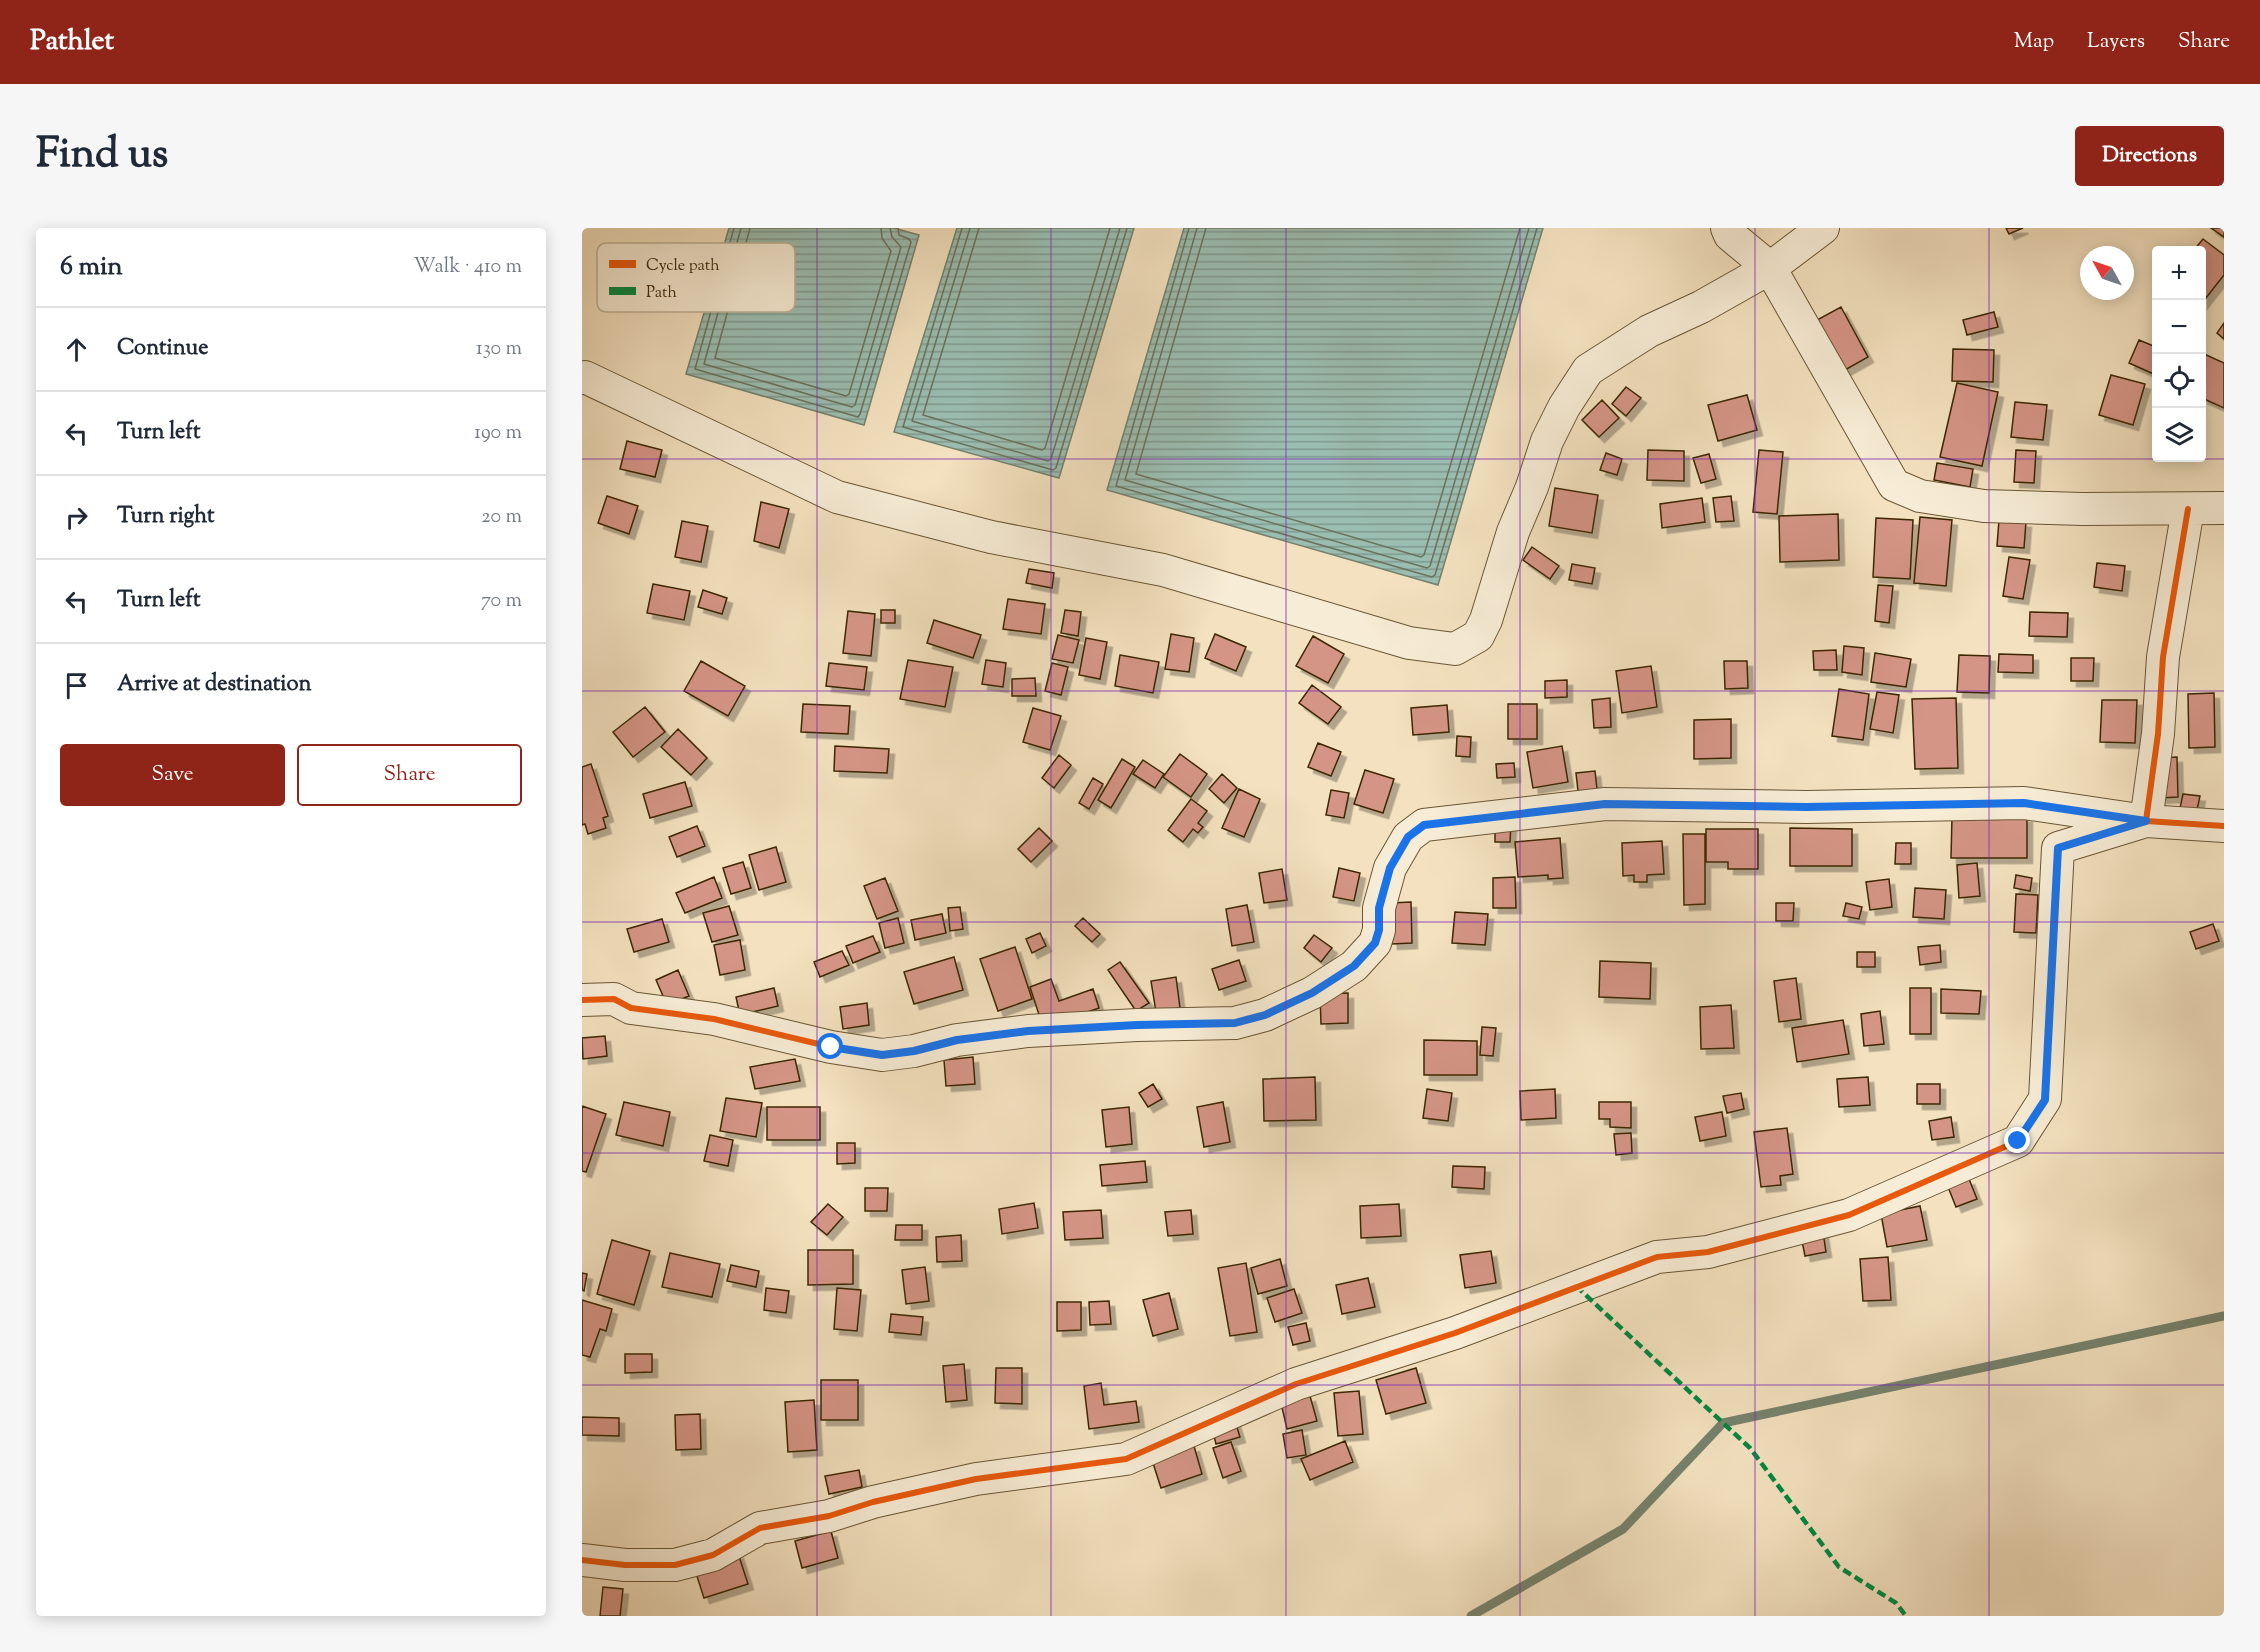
<!DOCTYPE html>
<meta charset="utf-8">
<style>
body{margin:0;font-family:"Sorts Mill Goudy",serif;background:#f6f6f7;color:#1f2937}
.controls{position:absolute;right:18px;top:18px;display:grid;overflow:hidden;border-radius:6px;box-shadow:0 3px 15px #0003}
.controls button{width:54px;height:54px;display:grid;place-items:center;padding:0;border:0;border-bottom:2px solid #e0e1e3;background:#fff;color:#1f2937;font:30px sans-serif}
.compass{position:absolute;left:1498px;top:18px;width:54px;height:54px;border-radius:50%;background:#fff;box-shadow:0 3px 15px #0003;rotate:310deg}
.stop{position:absolute;width:18px;height:18px;margin:-14px;border:4px solid #1a73e8;border-radius:50%;background:#fff}
.stop.end{background:#1a73e8;border-color:#fff;box-shadow:0 2px 6px #0008}
.list{margin:0;padding:0;list-style:none}
h2{display:flex;justify-content:space-between;align-items:center;height:78px;margin:0;padding:0 24px;font-size:26px}
h2 small{font-size:20px;font-weight:400;color:#747a83}
.list li{display:grid;grid-template-columns:39px 1fr auto;gap:18px;align-items:center;box-sizing:border-box;height:84px;padding:0 24px;border-top:2px solid #e0e1e3}
.list b{display:block;font-size:22px;white-space:nowrap}
.list em{font-size:20px;font-style:normal;color:#747a83}
.actions{display:flex;gap:12px;padding:18px 24px}
.actions a{flex:1;padding:14px 0;border:2px solid #8f2418;border-radius:6px;text-align:center;font-size:21px;color:#8f2418}
.actions .main{background:#8f2418;color:#fff}
.icon{flex:none;width:33px;height:33px;fill:none;stroke:currentColor;stroke-width:2;stroke-linecap:round;stroke-linejoin:round}
.map{position:relative;flex:none;width:1642px;height:1388px;overflow:hidden;border-radius:6px}
header{display:flex;align-items:center;gap:36px;box-sizing:border-box;height:84px;padding:0 30px;background:#8f2418;color:#fff}
header strong{font-size:28px}
nav{display:flex;gap:33px;margin-inline-start:auto;font-size:21px}
.intro{display:flex;align-items:center;justify-content:space-between;box-sizing:border-box;height:144px;padding:0 36px}
h1{margin:0;font-size:42px}
.button{padding:15px 27px;border-radius:6px;background:#8f2418;color:#fff;font-size:21px;font-weight:700}
main{display:flex;gap:36px;padding:0 36px}
aside{flex:1;background:#fff;border-radius:6px;box-shadow:0 3px 15px #0003}
.map>svg:first-child{display:block}
.water{fill:url(#water-rules);stroke:#75826d;stroke-width:1.5}
.lines{fill:none;stroke-linecap:round;stroke-linejoin:round}
.shore{stroke:#6c725c;stroke-width:1.5}
.stream{stroke:#75826d;stroke-width:9}
.building{fill:#d59586;stroke:#3c2705;stroke-width:1.5;filter:url(#shadow)}
.minor-casing{stroke:#6a5634;stroke-width:34}
.minor{stroke:#f7ecd5;stroke-width:32}
.quiet{stroke:#00873e;stroke-width:4.5;stroke-dasharray:9 4.5;stroke-linecap:butt}
.cycleway-casing{stroke:#f7ecd5;stroke-width:10}
.cycleway{stroke:#e8590c;stroke-width:6}
.route{stroke:#1a73e8;stroke-width:8}
.grid{fill:none;stroke:#7b2cbf;stroke-width:1.5;stroke-opacity:0.55}
.key{fill:#f7ecd5;stroke:#bfb197;stroke-width:1.5}
.key-label{font-size:16px;fill:#3c2705}
</style>
<header>
<strong>Pathlet</strong>
<nav><a>Map</a><a>Layers</a><a>Share</a></nav>
</header>
<div class="intro"><h1>Find us</h1><a class="button">Directions</a></div>
<main>
<aside>
<h2>6 min<small>Walk · 410 m</small></h2>
<ul class="list">
<li><svg class="icon" aria-label="ahead" viewBox="0 0 24 24"><path d="M12 20V5M6 11l6-6 6 6"/></svg><div><b>Continue</b></div><em>130 m</em></li>
<li><svg class="icon" aria-label="left" viewBox="0 0 24 24"><path d="M17 20v-9H6M10 6l-5 5 5 5"/></svg><div><b>Turn left</b></div><em>190 m</em></li>
<li><svg class="icon" aria-label="right" viewBox="0 0 24 24"><path d="M7 20v-9h11M14 6l5 5-5 5"/></svg><div><b>Turn right</b></div><em>20 m</em></li>
<li><svg class="icon" aria-label="left" viewBox="0 0 24 24"><path d="M17 20v-9H6M10 6l-5 5 5 5"/></svg><div><b>Turn left</b></div><em>70 m</em></li>
<li><svg class="icon" aria-label="arrive" viewBox="0 0 24 24"><path d="M6 21V4h12l-3 4 3 4H6"/></svg><div><b>Arrive at destination</b></div></li>
</ul>
<div class="actions"><a class="main">Save</a><a>Share</a></div>
</aside>
<div class="map">
<svg width="1642" height="1388" viewBox="0 0 1642 1388">
<defs>
<pattern id="water-rules" width="6" height="5" patternUnits="userSpaceOnUse" patternTransform="scale(1.5)"><rect width="6" height="5" fill="#9bbeb2"/><path d="M0 2.5h6" fill="none" stroke="#809a8f"/></pattern>
<filter id="shadow"><feDropShadow dx="5.5" dy="5.5" stdDeviation="0" flood-color="#0004"/></filter>
</defs>
<rect width="100%" height="100%" fill="#f3e1bf"/>
<filter id="stains"><feTurbulence type="fractalNoise" baseFrequency=".00333" numOctaves="4"/><feColorMatrix values="0 0 0 0 .2 0 0 0 0 .09 0 0 0 0 .02 0 0 0 .5 -.17"/></filter>
<radialGradient id="worn" r=".72"><stop offset=".6" stop-color="#630" stop-opacity="0"/><stop offset="1" stop-color="#630" stop-opacity=".3"/></radialGradient>
<path class="water" d="M147 0H312L337 7 282 197 104 146Z
M375 0H552L477 250 312 204Z
M602 0H961L856 357 525 262Z"/>
<g class="lines">
<path class="shore" d="M152 0 113 141 276 189 278 186 329 14 327 11 317 7 316 0
M159 0 122 136 270 179 273 177 319 19 310 9 308 0
M168 0 133 130 264 168 267 166 309 23 300 10 299 0
M380 0 321 199 471 242 474 240 545 0
M388 0 330 193 466 233 469 231 538 0
M397 0 341 187 460 222 463 220 528 0
M607 0 534 258 850 349 853 347 955 0
M615 0 543 252 845 340 848 338 947 0
M624 0 554 246 839 329 842 327 938 0"/>
<path class="stream" d="M889 1388 1041 1301 1141 1195 1642 1088"/>
</g>
<path class="building" d="M1424 0H1441L1427 6Z
M1629 0H1642V9Z
M1621 11 1642 27V47L1620 75V22H1612Z
M1259 79 1286 129 1263 142 1235 92Z
M1412 84 1416 99 1385 107 1381 92Z
M1642 95V111L1635 105Z
M1557 112 1574 119V147L1547 135Z
M1371 121 1412 122 1411 154 1370 153Z
M1620 125 1642 135V180L1620 170 1622 162 1620 161Z
M1529 147 1563 156 1551 197 1517 187Z
M1375 155 1416 164 1400 238 1358 229Z
M1044 159 1059 170 1044 188 1030 176Z
M1165 167 1175 202 1136 213 1126 177Z
M1020 172 1037 190 1017 209 1000 192Z
M1433 174 1465 177 1461 212 1429 209Z
M45 213 80 222 73 249 38 241Z
M1066 222 1102 223V253L1065 252Z
M1177 222 1201 224 1195 286 1171 284Z
M1434 222 1454 223 1452 255 1432 254Z
M1024 225 1040 231 1035 247 1018 242Z
M1127 226 1134 251 1119 255 1111 230Z
M1355 235 1391 241 1388 259 1352 252Z
M973 260 1016 267 1010 305 967 298Z
M25 268 56 278 47 306 16 295Z
M1149 268 1152 293 1134 294 1131 270Z
M1120 270 1123 294 1080 300 1078 276Z
M179 274 207 281 197 320 172 313Z
M1256 286 1257 332 1198 334 1197 288Z
M1338 289 1370 292 1364 358 1332 355Z
M1294 290 1331 292 1328 351 1291 349Z
M1417 292 1444 294 1442 320 1415 318Z
M100 293 126 298 119 334 93 329Z
M950 319 977 338 968 351 941 332Z
M1427 329 1448 332 1441 371 1421 368Z
M1515 335 1543 338 1540 363 1512 359Z
M990 336 1013 340 1010 356 987 352Z
M447 341 472 345 470 360 444 355Z
M71 356 108 363 102 392 65 385Z
M1296 357 1311 358 1307 395 1293 393Z
M121 362 145 370 140 386 116 379Z
M426 371 463 376 459 406 421 401Z
M299 382H313V395H299Z
M483 382 499 384 496 408 479 405Z
M266 383 293 386 289 428 261 425Z
M1448 384 1486 385 1485 409 1447 408Z
M352 392 399 407 391 430 345 415Z
M589 406 612 410 607 444 583 441Z
M633 406 664 419 654 443 623 430Z
M476 407 497 412 491 435 470 431Z
M731 408 762 426 746 455 714 438Z
M504 410 525 414 518 451 497 447Z
M1262 418 1282 420 1280 447 1260 444Z
M1254 422 1255 442H1232L1231 423Z
M1293 425 1329 431 1324 459 1289 454Z
M1417 426 1451 427V445L1416 444Z
M538 427 577 434 571 465 533 458Z
M1377 427 1408 428 1407 465 1375 464Z
M1489 430H1512L1511 453H1489Z
M326 432 371 439 363 479 318 471Z
M404 432 424 435 421 459 400 456Z
M119 433 163 458 146 488 102 463Z
M1142 433H1165L1166 460 1143 461Z
M247 435 285 439 282 462 244 458Z
M470 435 486 439 479 467 463 463Z
M1069 438 1075 479 1040 485 1034 443Z
M453 450 454 468H430V451Z
M985 452V469L963 470V453Z
M730 457 759 479 746 496 717 475Z
M1257 461 1287 466 1281 512 1250 508Z
M1295 464 1317 467 1311 505 1288 501Z
M1632 465 1633 519 1607 520 1606 466Z
M1028 470 1029 499 1012 500 1010 472Z
M1374 470 1376 540 1333 541 1330 471Z
M1520 472H1555L1553 515 1518 514Z
M221 476 268 478 266 506 219 504Z
M926 476H955V511H926Z
M865 477 867 504 831 507 829 480Z
M63 479 83 504 51 529 31 504Z
M451 480 479 488 468 522 441 514Z
M1149 491V530L1112 531V492Z
M96 501 125 530 109 547 79 519Z
M875 508 889 509 888 529 874 528Z
M736 515 759 524 749 548 726 539Z
M253 518 307 521 305 545 252 543Z
M980 518 986 554 951 560 945 524Z
M598 526 625 546 609 569 581 549Z
M477 527 489 537 472 560 460 550Z
M1595 529 1596 569 1578 570V530Z
M540 531 553 539 529 580 516 572Z
M561 532 582 546 573 560 551 546Z
M932 535 933 549 915 550 914 536Z
M9 536 26 588 21 590 24 600 6 606 3 596 0 597V539Z
M783 542 812 551 801 585 772 576Z
M1013 543 1016 570 997 572 994 545Z
M640 546 655 560 642 575 627 561Z
M511 550 521 556 507 581 497 575Z
M103 554 110 578 68 590 61 566Z
M657 561 678 571 662 609 640 600Z
M749 562 767 565 762 590 744 587Z
M1601 566 1618 568 1615 582 1598 580Z
M609 571 625 583 616 595 621 599 616 605 611 601 601 614 586 602Z
M1370 589H1445V630H1369Z
M913 597H929L928 614H913Z
M115 598 123 618 95 629 87 609Z
M457 600 470 613 449 634 436 621Z
M1208 600 1270 601V638H1208Z
M1124 601H1176V641H1146V634H1124Z
M1101 606H1123V676L1102 677Z
M978 610 981 650 966 651V647L936 649 933 614Z
M1080 613 1082 646 1065 647V654H1052V647L1041 648 1040 615Z
M1314 615H1329V636H1313Z
M194 619 204 654 177 662 167 627Z
M161 634 169 660 149 666 141 640Z
M1395 635 1398 668 1377 670 1375 637Z
M757 640 778 645 772 673 751 669Z
M700 641 705 672 682 675 677 645Z
M1434 647 1450 650 1448 663 1432 660Z
M132 649 140 670 103 685 94 665Z
M933 649 934 680H911V650Z
M303 650 316 683 295 691 282 658Z
M1307 651 1310 679 1288 682 1284 654Z
M1333 660 1364 662 1362 691 1331 689Z
M1434 666 1456 667 1454 705 1432 704Z
M829 674 830 715 810 716 808 675Z
M1194 675H1212L1211 693H1194Z
M1264 675 1280 679 1277 691 1261 688Z
M665 677 672 714 650 718 644 681Z
M147 678 156 707 130 714 121 685Z
M378 679 381 701 368 703 366 680Z
M873 684 906 686 903 717 870 715Z
M360 686 364 705 333 712 329 692Z
M316 690 322 715 303 720 297 695Z
M501 690 518 706 510 714 493 698Z
M80 691 87 714 52 724 45 701Z
M1631 696 1637 713 1614 721 1608 704Z
M458 705 464 718 450 725 444 711Z
M732 707 750 720 739 734 722 720Z
M291 708 298 724 271 735 264 718Z
M158 712 163 742 138 747 132 717Z
M1358 717 1359 734 1338 737 1336 719Z
M433 719 450 771 416 783 398 731Z
M260 723 267 737 238 749 232 734Z
M1275 724H1293V739H1275Z
M372 729 381 762 332 776 322 744Z
M657 732 664 753 637 762 630 741Z
M1018 733 1069 735 1068 771 1017 769Z
M538 734 567 775 554 783 526 742Z
M96 742 107 768 85 777 74 752Z
M594 749 598 780 574 784 569 753Z
M1214 750 1219 791 1197 794 1192 753Z
M469 751 477 773 511 761 517 780 461 799 448 759Z
M192 760 196 778 158 787 154 769Z
M1328 760H1349V806H1328Z
M1359 761 1399 763 1397 786 1359 785Z
M766 765V795L739 796 738 766Z
M285 775 287 797 261 801 258 779Z
M1149 777 1152 820 1119 821 1118 779Z
M1298 783 1302 816 1282 818 1279 786Z
M1261 792 1267 826 1215 834 1210 800Z
M900 799 914 800 911 828 898 827Z
M23 808 25 828 1 831 0 810Z
M842 812 895 813V847H842Z
M391 829 393 856 364 858 362 832Z
M213 831 218 853 173 861 168 839Z
M733 849 734 892 682 893 681 851Z
M1286 849 1288 877 1257 879 1255 851Z
M571 856 580 871 566 879 557 865Z
M1335 856H1358V876H1335Z
M845 861 870 865 866 893 841 890Z
M973 861 974 890 939 892 938 863Z
M1159 865 1162 881 1145 885 1141 868Z
M144 870 180 875 174 909 138 903Z
M42 874 88 884 81 918 34 907Z
M641 874 648 914 622 919 615 879Z
M1017 874H1049V900L1028 899V891H1017Z
M0 878 24 886 4 944 0 943Z
M185 879H238V912H185Z
M547 879 550 916 524 919 520 882Z
M1140 884 1144 908 1118 913 1113 889Z
M1369 889 1372 909 1350 912 1347 893Z
M1205 900 1211 946 1198 948 1199 957 1179 959 1172 904Z
M1049 905 1050 925 1034 927 1032 906Z
M128 907 151 912 146 938 122 933Z
M255 915H273V935L255 936Z
M563 933 565 954 520 958 518 937Z
M871 938 903 939 902 961 870 959Z
M1387 951 1395 971 1374 979 1366 959Z
M283 960H306L305 983H283Z
M452 975 456 1000 420 1006 417 981Z
M246 976 261 989 245 1007 229 994Z
M817 976 819 1008 779 1010 778 978Z
M1338 978 1345 1012 1305 1019 1299 986Z
M519 982 521 1010 483 1012 481 984Z
M609 982 611 1006 586 1008 583 984Z
M314 997H340V1012H313Z
M1241 1004 1244 1024 1223 1028 1219 1008Z
M379 1007 380 1033 355 1034 354 1009Z
M30 1012 68 1023 52 1077 15 1066Z
M226 1022H271V1056L226 1057Z
M909 1023 914 1055 883 1060 878 1027Z
M88 1025 138 1036 130 1069 80 1059Z
M1306 1029 1309 1072 1281 1073 1278 1031Z
M698 1031 705 1058 676 1066 669 1040Z
M664 1035 675 1104 648 1108 636 1040Z
M149 1037 177 1043 174 1059 145 1053Z
M343 1039 347 1073 324 1076 320 1042Z
M0 1045 5 1046 2 1063 0 1062Z
M786 1050 793 1079 760 1086 754 1057Z
M184 1060 207 1063 204 1085 182 1082Z
M255 1060 279 1062 275 1103 252 1101Z
M712 1061 720 1085 693 1094 685 1070Z
M587 1065 596 1101 571 1108 561 1072Z
M0 1072 30 1081 24 1103 18 1101 8 1129 0 1127Z
M527 1073 529 1096 508 1097 507 1074Z
M475 1074H499V1102L475 1103Z
M309 1086 341 1089 339 1107 307 1104Z
M724 1095 728 1113 711 1117 706 1099Z
M43 1126H70V1144L43 1145Z
M382 1136 385 1172 364 1174 361 1138Z
M414 1140H440V1176L413 1175Z
M834 1140 844 1175 804 1186 794 1152Z
M239 1152H276V1192H239Z
M519 1155 522 1177 554 1173 557 1194 507 1201 502 1158Z
M777 1163 781 1206 756 1208 752 1165Z
M728 1168 735 1193 705 1201 699 1175Z
M232 1172 235 1222 206 1224 203 1174Z
M118 1186 119 1221 94 1222 93 1187Z
M0 1189 37 1190V1208L0 1207Z
M653 1193 658 1209 634 1216 630 1200Z
M720 1202 724 1227 705 1230 701 1206Z
M763 1213 771 1234 728 1252 719 1231Z
M649 1214 659 1243 641 1250 631 1220Z
M612 1218 620 1246 579 1260 570 1232Z
M277 1242 280 1259 247 1266 243 1248Z
M249 1303 256 1330 220 1340 213 1313Z
M156 1325 166 1356 122 1370 112 1339Z
M21 1359 41 1361 38 1388H18Z"/>
<g class="lines">
<defs>
<path id="minor" d="M1241 0 1188 40 1312 257 1338 268 1402 278 1501 281 1642 280
M0 150 3 149 255 269 409 309 581 342 827 415 873 421 896 408 904 392 931 304 950 259 965 213 982 179 1006 142 1067 103 1119 79 1188 40 1148 7 1145 0
M0 772 32 771 49 780 132 791 249 819 300 827 332 823 375 812 446 803 555 797 653 795 683 787 730 765 772 738 793 715 797 702V680L808 640 826 609 842 597 1023 576 1224 579 1442 575 1564 593 1642 598
M0 1332 43 1337H93L131 1327 178 1300 247 1288 291 1274 394 1251 544 1231 714 1156 873 1105 1075 1029 1126 1024 1267 987 1436 913 1463 871 1476 620 1564 593 1576 506 1581 429 1606 281"/>
</defs>
<use href="#minor" class="minor-casing"/>
<use href="#minor" class="minor"/>
<path class="quiet" d="M994 1058 1168 1220 1257 1339 1314 1375 1324 1388"/>
<defs>
<path id="cycleway" d="M0 772 32 771 49 780 132 791 249 819 300 827 332 823 375 812 446 803 555 797 653 795 683 787 730 765 772 738 793 715 797 702V680L808 640 826 609 842 597 1023 576 1224 579 1442 575 1564 593 1642 598
M0 1332 43 1337H93L131 1327 178 1300 247 1288 291 1274 394 1251 544 1231 714 1156 873 1105 1075 1029 1126 1024 1267 987 1436 913 1463 871 1476 620 1564 593 1576 506 1581 429 1606 281"/>
</defs>
<use href="#cycleway" class="cycleway-casing"/>
<use href="#cycleway" class="cycleway"/>
</g>
<g class="lines">
<path class="route" d="M249 819 300 827 332 823 375 812 446 803 555 797 653 795 683 787 730 765 772 738 793 715 797 702V680L808 640 826 609 842 597 1023 576 1224 579 1442 575 1564 593 1476 620 1463 872 1436 913"/>
</g>
<path class="grid" d="M235 0V1388M469 0V1388M704 0V1388M938 0V1388M1173 0V1388M1407 0V1388M0 231H1642M0 463H1642M0 694H1642M0 925H1642M0 1157H1642"/>
<rect x="15" y="15" width="198" height="69" rx="9" class="key"/>
<rect x="27" y="32" width="27" height="8" fill="#e8590c"/>
<rect x="27" y="59" width="27" height="8" fill="#00873e"/>
<g class="key-label">
<text x="64" y="42">Cycle path</text>
<text x="64" y="69">Path</text>
</g>
<rect width="100%" height="100%" filter="url(#stains)"/>
<rect width="100%" height="100%" fill="url(#worn)"/>
</svg>
<div class="controls">
<button>+</button>
<button>−</button>
<button><svg class="icon" aria-label="locate" viewBox="0 0 24 24"><circle cx="12" cy="12" r="6"/><path d="M12 2v4M12 18v4M2 12h4M18 12h4"/></svg></button>
<button><svg class="icon" aria-label="layers" viewBox="0 0 24 24"><path d="M12 4l9 5-9 5-9-5zM3 14l9 5 9-5"/></svg></button>
</div>
<svg class="compass" viewBox="-18 -18 36 36"><path d="M0-13l5 13h-10z" fill="#e53935"/><path d="M0 13l5-13h-10z" fill="#747a83"/></svg>
<div class="stop" style="left:249px;top:819px"></div>
<div class="stop end" style="left:1436px;top:913px"></div>
</div>
</main>
